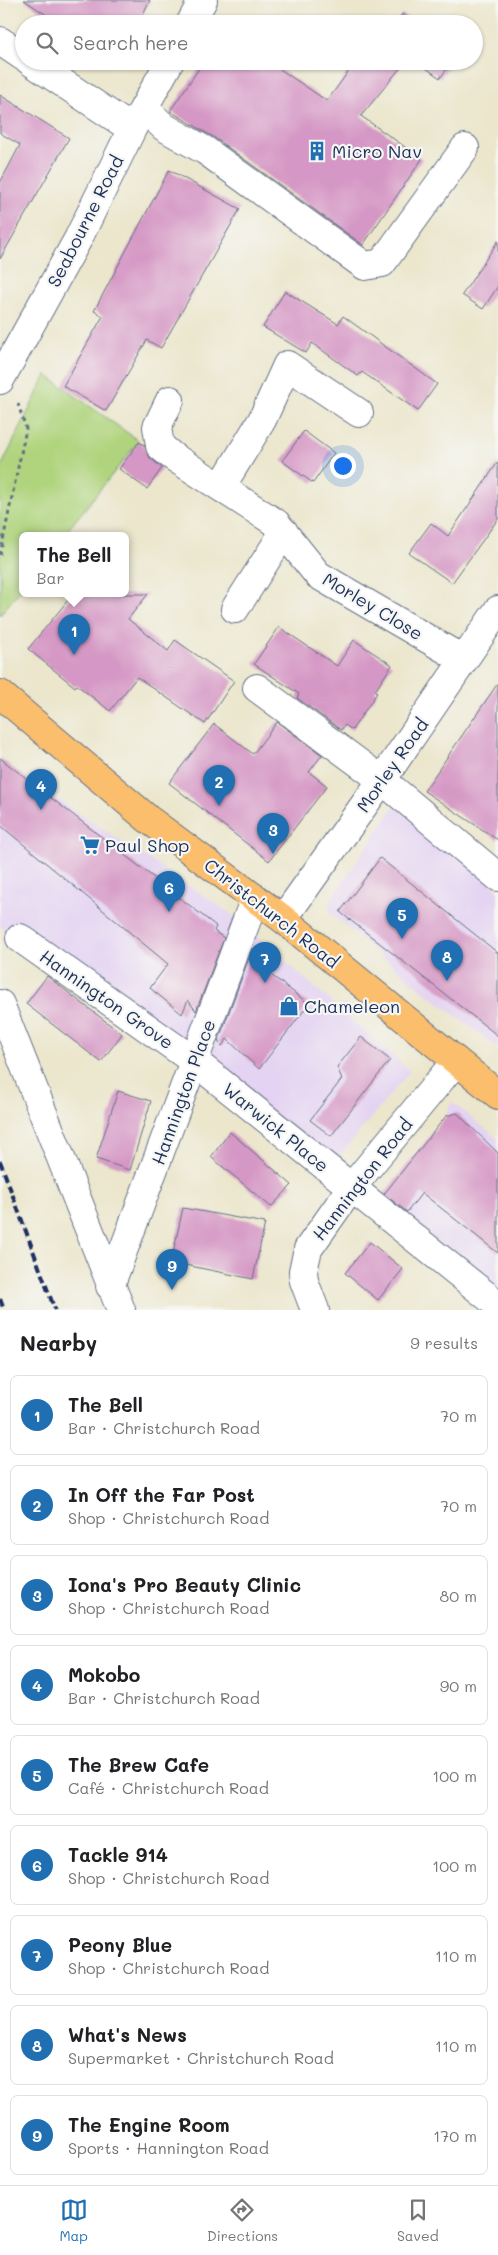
<!DOCTYPE html>
<meta charset="utf-8">
<style>
body{margin:0;font-family:Mali,sans-serif;background:#f2f2f2;color:#202124}
.you{position:absolute;left:342px;top:465px;width:18px;height:18px;margin:-12px;border:4px solid #fff;border-radius:50%;background:#1a73e8;box-shadow:0 0 0 8px #1a73e833}
.badge{display:grid;place-items:center;width:32px;height:32px;border-radius:50%;background:#1f6fb2;color:#fff;font-size:16px;font-weight:700}
.pin{position:absolute;translate:-50% -41px;filter:drop-shadow(0 1px 2px #0008)}
.pin::after{content:'';position:absolute;top:26px;width:18px;height:15px;background:inherit;clip-path:polygon(0 0,100% 0,50% 100%)}
.popup{position:absolute;left:19px;top:532px;width:110px;height:65px;box-sizing:border-box;display:grid;place-content:center;border-radius:8px;background:#fff;filter:drop-shadow(0 1px 4px #0005);font-size:16px;white-space:nowrap;color:#757577}
.popup b{font-size:19px;color:#202124}
.popup::after{content:'';position:absolute;left:50%;top:100%;margin-left:-10px;border:10px solid transparent;border-top-color:#fff}
.list{margin:0;padding:0;list-style:none}
h2{display:flex;justify-content:space-between;align-items:center;height:65px;margin:0;padding:0 20px;font-size:21px}
h2 small{font-size:16px;font-weight:400;color:#757577}
.list li{display:grid;grid-template-columns:32px 1fr auto;gap:15px;align-items:center;box-sizing:border-box;height:80px;margin:0 10px 10px;padding:0 10px;border:1px solid #e0e0e0;border-radius:8px}
.list b{display:block;font-size:19px;white-space:nowrap}
.list p{margin:0;font-size:16px;white-space:nowrap;color:#757577}
.list em{font-size:16px;font-style:normal;color:#757577}
.icon{flex:none;width:28px;height:28px;fill:none;stroke:currentColor;stroke-width:2;stroke-linecap:round;stroke-linejoin:round}
.map{position:relative;flex:none;width:498px;height:1310px;overflow:hidden}
.search{position:absolute;background:#fff;box-shadow:0 1px 4px #0004;left:15px;right:15px;top:15px;height:55px;display:flex;align-items:center;gap:12px;box-sizing:border-box;padding:0 18px;border-radius:28px;color:#757577;font-size:19px}
.sheet{height:875px;background:#fff}
nav{display:flex;justify-content:space-around;align-items:center;box-sizing:border-box;height:70px;border-top:1px solid #e0e0e0;background:#fff;font-size:14px;color:#757577}
nav a{display:grid;justify-items:center;gap:2px}
nav .on{color:#1f6fb2}
.map>svg:first-child{display:block}
.built{fill:#e4d3f2}
.green{fill:#b0d47e;stroke:#66826e}
.building{fill:#d597c5}
.lines{fill:none;stroke-linecap:round;stroke-linejoin:round}
.minor-casing{stroke:#646f84;stroke-width:30}
.major-casing{stroke:#646f84;stroke-width:30}
.path{stroke:#646f84;stroke-width:3;stroke-dasharray:4 4;stroke-linecap:butt}
.minor{stroke:#fff;stroke-width:28}
.major{stroke:#fabe6d;stroke-width:28}
.rail{stroke:#1b2f5e;stroke-width:4;stroke-dasharray:8 4;stroke-linecap:butt}
.labels{text-anchor:middle;dominant-baseline:central;stroke-width:4.5;stroke-linejoin:round;paint-order:stroke}
.poi-label{font-size:18px;fill:#1b2f5e;stroke:#f6f6f2;text-anchor:start}
.street-label{font-size:18px;fill:#1b2f5e;stroke:#f6f6f2}
</style>
<div class="map">
<svg width="498" height="1310" viewBox="0 0 498 1310">
<rect width="100%" height="100%" fill="#f6f6f2"/>
<filter id="ink" filterUnits="userSpaceOnUse"><feTurbulence type="fractalNoise" baseFrequency=".02" numOctaves="2"/><feDisplacementMap in="SourceGraphic" scale="10" xChannelSelector="R" yChannelSelector="G"/><feConvolveMatrix kernelMatrix="1 2 1 2 8 2 1 2 1" color-interpolation-filters="sRGB"/></filter>
<filter id="wash" filterUnits="userSpaceOnUse"><feTurbulence type="fractalNoise" baseFrequency=".0096" numOctaves="4" result="noise"/><feDisplacementMap in="SourceGraphic" scale="20" xChannelSelector="R" yChannelSelector="G"/><feGaussianBlur stdDeviation="1.12" result="paint"/><feColorMatrix in="noise" values="0 0 0 0 0 0 0 0 0 0 0 0 0 0 0 0 0 1.4 0 .05"/><feComposite in="paint" operator="in"/></filter>
<g filter="url(#wash)">
<rect width="100%" height="100%" fill="#ebe6cc"/>
<path class="built" d="M0 761 230 913 410 1071 334 1162 14 925 16 935 0 926Z
M397 802 498 890V1048L421 989 329 912 330 901Z
M452 1102 498 1139V1295L379 1200 446 1116Z"/>
<path class="green" d="M46 375 139 441 63 536H23V587L0 615V469Z"/>
<g id="blocks">
<path class="building" d="M24 0H150L138 24H60Z
M402 14 417 24H396Z
M204 61H268L327 101 356 61H406L361 116 422 159 363 245 215 138 170 111Z
M416 61H453L440 78Z
M0 95 69 138 0 259V183L20 145 0 133Z
M169 170 240 209 161 348 147 340 106 411 63 386 103 316 94 311Z
M498 241V286L483 309 462 295Z
M285 291 338 324 343 316 437 384 418 411 362 372 358 376 312 343 306 353 263 327Z
M304 431 334 453 313 483 282 461Z
M139 442 144 445 150 458 162 468 147 489 119 469Z
M498 462V519L452 583 409 553 431 523 448 536Z
M73 594H148L128 619 168 651 175 640 234 681 205 724 137 677 110 711 77 685 75 687 28 649Z
M279 627 337 666 354 640 392 665 375 691 377 693 352 730 345 725 341 730 297 698 299 694 254 664Z
M498 683V840L424 791Z
M277 722 322 755 309 772 327 786 269 861 169 783 214 724 253 754Z
M0 758 216 926 214 931 224 938 196 1011 188 1000 182 1014 150 988 168 964 0 825Z
M380 858 498 953V1036L340 912Z
M249 958 309 1004 259 1069 227 1039 222 1046 218 1042Z
M47 976 122 1034 101 1062 26 1004Z
M361 1037 390 1060 331 1136 310 1120 342 1079 337 1067Z
M118 1091 151 1101 130 1170 96 1159Z
M457 1113 498 1153V1253L422 1193 407 1212 384 1194 446 1116Z
M230 1132 292 1185 271 1207 211 1157Z
M183 1208 265 1223 253 1279 171 1262Z
M370 1242 403 1269 378 1300 345 1273Z"/>
</g>
</g>
<g filter="url(#ink)">
<use href="#blocks" fill-opacity="0" stroke="#646f84" stroke-width="1"/>
<g class="lines">
<defs>
<path id="minor" d="M190 24 203 0
M0 41 24 57
M30 61 132 129
M144 108 164 127 206 151 365 266 382 263 465 148
M0 380 78 239 132 129 170 61
M170 400 157 427 160 446 172 456 276 523 318 575 464 660
M221 487 262 420 287 365 359 413
M235 609 284 532
M257 688 382 780 498 877
M283 919 382 780 498 610
M20 938 194 1061 498 1305
M0 1004 121 1310
M110 1286 255 898
M315 1310 304 1281 303 1271 308 1249 351 1188 456 1061"/>
<path id="major" d="M0 694 148 819 283 919 498 1095"/>
</defs>
<use href="#minor" class="minor-casing"/>
<use href="#major" class="major-casing"/>
<path class="path" d="M0 555 26 429 18 404"/>
<use href="#minor" class="minor"/>
<use href="#major" class="major"/>
<path class="rail" d="M0 1161 55 1310
M0 1299 4 1310"/>
</g>
</g>
<defs>
<symbol id="building-bare" viewBox="-9 -9 18 18"><path d="M-4-6H4V6H1V3H-1V6H-4ZM-2.5-4.3h1.7v1.8h-1.7ZM.8-4.3h1.7v1.8H.8ZM-2.5-1h1.7V.8h-1.7ZM.8-1h1.7V.8H.8Z" fill="#1f6fb2" stroke="#f6f6f2" stroke-width="2.5" paint-order="stroke"/></symbol>
<symbol id="supermarket-bare" viewBox="-9 -9 18 18"><path d="M-6-5.5h2.5l.6 2H6L4.5 2H-2.5L-4.4-4H-6ZM-1.5 3.2a1.3 1.3 0 1 0 .1 0ZM3 3.2a1.3 1.3 0 1 0 .1 0Z" fill="#1f6fb2" stroke="#f6f6f2" stroke-width="2.5" paint-order="stroke"/></symbol>
<symbol id="shop-bare" viewBox="-9 -9 18 18"><path d="M-5-2.5h2.3a2.7 3.5 0 0 1 5.4 0H5L5.5 6h-11ZM-1.5-2.5h3a1.5 2.3 0 0 0-3 0Z" fill="#1f6fb2" stroke="#f6f6f2" stroke-width="2.5" paint-order="stroke"/></symbol>
</defs>
<g fill-rule="evenodd">
<use href="#building-bare" x="303" y="137" width="28" height="28"/>
<use href="#supermarket-bare" x="76" y="831" width="28" height="28"/>
<use href="#shop-bare" x="275" y="992" width="28" height="28"/>
</g>
<g class="labels">
<g class="poi-label">
<text x="332" y="151">Micro Nav</text>
<text x="105" y="845">Paul Shop</text>
<text x="304" y="1006">Chameleon</text>
</g>
<g class="street-label">
<text transform="translate(85 221) rotate(-63)">Seabourne Road</text>
<text transform="translate(373 606) rotate(31)">Morley Close</text>
<text transform="translate(392 765) rotate(-55)">Morley Road</text>
<text transform="translate(272 913) rotate(38)">Christchurch Road</text>
<text transform="translate(107 999) rotate(35)">Hannington Grove</text>
<text transform="translate(183 1092) rotate(-70)">Hannington Place</text>
<text transform="translate(276 1127) rotate(39)">Warwick Place</text>
<text transform="translate(362 1179) rotate(-52)">Hannington Road</text>
</g>
</g>
</svg>
<div class="you"></div>
<div class="pin badge" style="left:74px;top:655px">1</div>
<div class="popup"><b>The Bell</b>Bar</div>
<div class="pin badge" style="left:219px;top:806px">2</div>
<div class="pin badge" style="left:273px;top:854px">3</div>
<div class="pin badge" style="left:41px;top:810px">4</div>
<div class="pin badge" style="left:402px;top:939px">5</div>
<div class="pin badge" style="left:169px;top:912px">6</div>
<div class="pin badge" style="left:265px;top:983px">7</div>
<div class="pin badge" style="left:447px;top:981px">8</div>
<div class="pin badge" style="left:172px;top:1290px">9</div>
<div class="search"><svg class="icon" aria-label="search" viewBox="0 0 24 24"><circle cx="10" cy="10" r="6"/><path d="M15 15l6 6"/></svg>Search here</div>
</div>
<section class="sheet">
<h2>Nearby<small>9 results</small></h2>
<ul class="list">
<li><span class="badge">1</span><div><b>The Bell</b><p>Bar · Christchurch Road</p></div><em>70 m</em></li>
<li><span class="badge">2</span><div><b>In Off the Far Post</b><p>Shop · Christchurch Road</p></div><em>70 m</em></li>
<li><span class="badge">3</span><div><b>Iona's Pro Beauty Clinic</b><p>Shop · Christchurch Road</p></div><em>80 m</em></li>
<li><span class="badge">4</span><div><b>Mokobo</b><p>Bar · Christchurch Road</p></div><em>90 m</em></li>
<li><span class="badge">5</span><div><b>The Brew Cafe</b><p>Café · Christchurch Road</p></div><em>100 m</em></li>
<li><span class="badge">6</span><div><b>Tackle 914</b><p>Shop · Christchurch Road</p></div><em>100 m</em></li>
<li><span class="badge">7</span><div><b>Peony Blue</b><p>Shop · Christchurch Road</p></div><em>110 m</em></li>
<li><span class="badge">8</span><div><b>What's News</b><p>Supermarket · Christchurch Road</p></div><em>110 m</em></li>
<li><span class="badge">9</span><div><b>The Engine Room</b><p>Sports · Hannington Road</p></div><em>170 m</em></li>
</ul>
</section>
<nav>
<a class="on"><svg class="icon" aria-label="map" viewBox="0 0 24 24"><path d="M3 6l6-2 6 2 6-2v14l-6 2-6-2-6 2zM9 4v14M15 6v14"/></svg>Map</a>
<a><svg class="icon" aria-label="directions" viewBox="0 0 24 24"><path d="M12 3l9 9-9 9-9-9zM9 14v-3h6M13 9l2 2-2 2"/></svg>Directions</a>
<a><svg class="icon" aria-label="saved" viewBox="0 0 24 24"><path d="M7 4h10v16l-5-4-5 4z"/></svg>Saved</a>
</nav>
